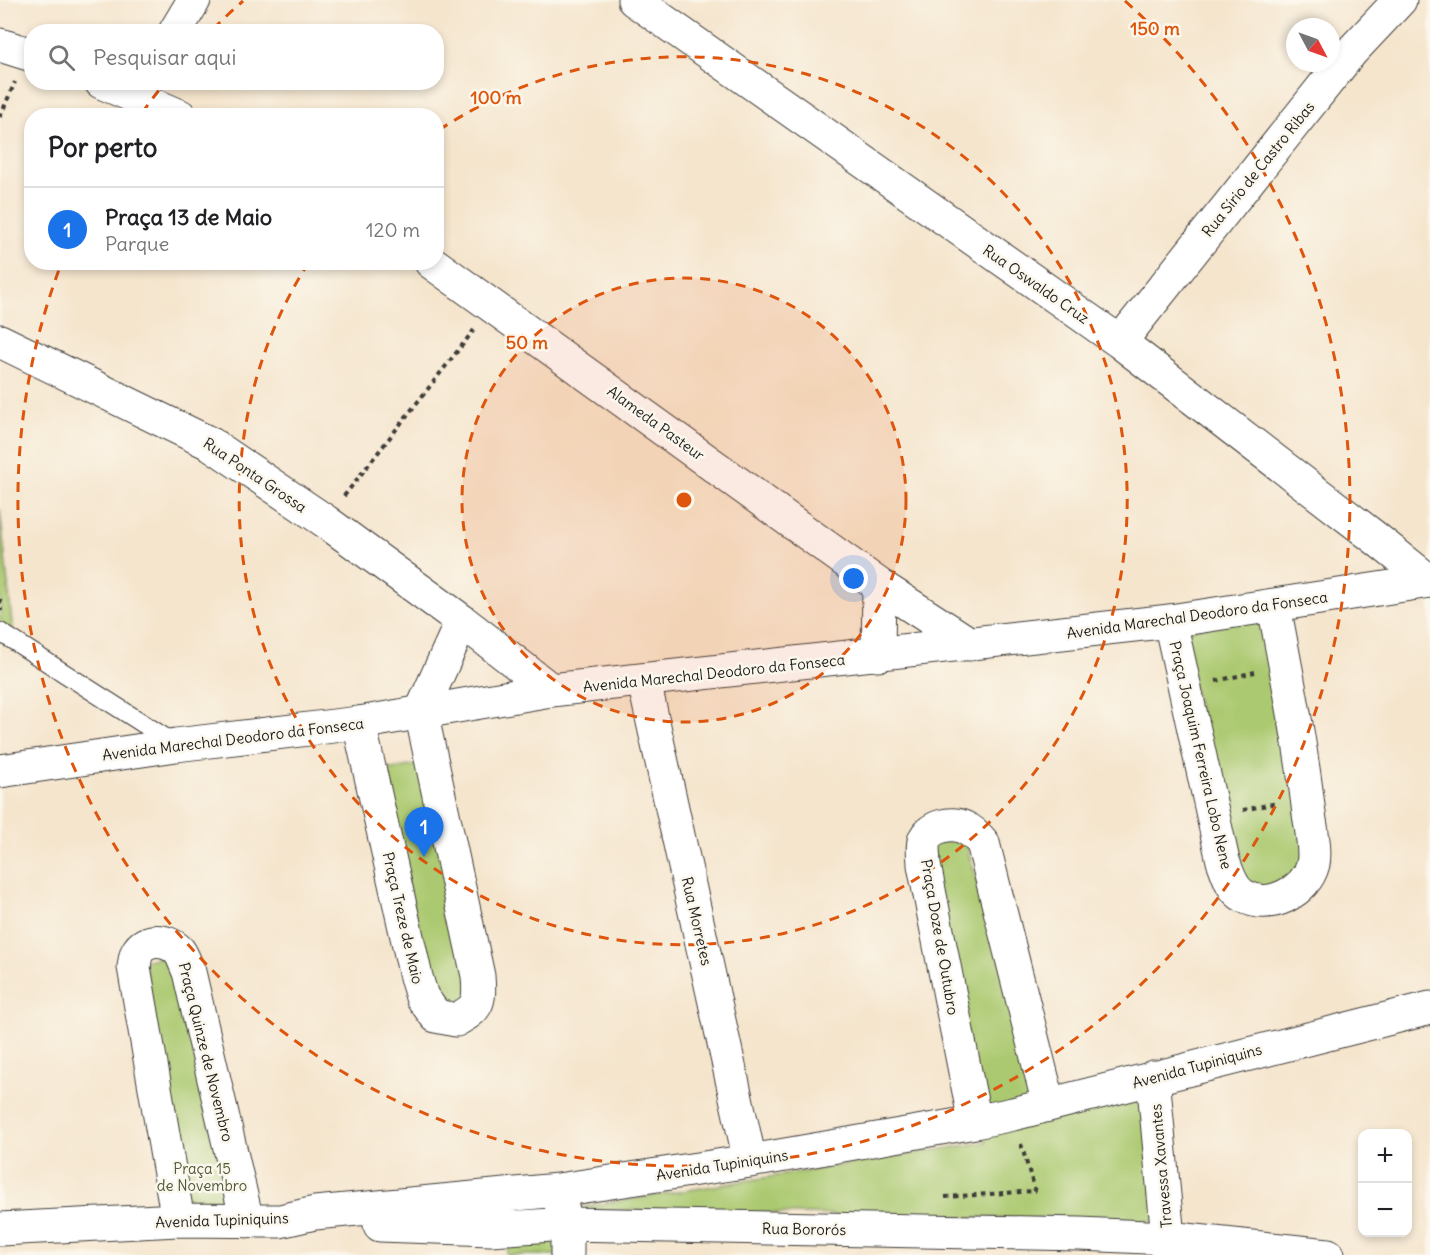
<!DOCTYPE html>
<html lang="pt">
<meta charset="utf-8">
<style>
body{margin:0;font-family:Delius,sans-serif;background:#f2f2f2;color:#202124}
.controls{position:absolute;right:18px;bottom:18px;display:grid;overflow:hidden;border-radius:12px;box-shadow:0 3px 9px #0003}
.controls button{width:54px;height:54px;display:grid;place-items:center;padding:0;border:0;border-bottom:2px solid #e0e0e0;background:#fff;color:#202124;font:30px sans-serif}
.compass{position:absolute;left:1286px;top:18px;width:54px;height:54px;border-radius:50%;background:#fff;box-shadow:0 3px 9px #0003;rotate:131deg}
.you{position:absolute;left:854px;top:579px;width:21px;height:21px;margin:-15px;border:4px solid #fff;border-radius:50%;background:#1a73e8;box-shadow:0 0 0 9px #1a73e833}
.badge{display:grid;place-items:center;width:39px;height:39px;border-radius:50%;background:#1a73e8;color:#fff;font-size:20px;font-weight:700}
.pin{position:absolute;translate:-50% -50px;filter:drop-shadow(0 2px 3px #0008)}
.pin::after{content:'';position:absolute;top:32px;width:21px;height:18px;background:inherit;clip-path:polygon(0 0,100% 0,50% 100%)}
.list{margin:0;padding:0;list-style:none}
h2{display:flex;justify-content:space-between;align-items:center;height:78px;margin:0;padding:0 24px;font-size:26px}
h2 small{font-size:20px;font-weight:400;color:#757577}
.list li{display:grid;grid-template-columns:39px 1fr auto;gap:18px;align-items:center;box-sizing:border-box;height:84px;padding:0 24px;border-top:2px solid #e0e0e0}
.list b{display:block;font-size:22px;white-space:nowrap}
.list p{margin:0;font-size:20px;white-space:nowrap;color:#757577}
.list em{font-size:20px;font-style:normal;color:#757577}
.icon{flex:none;width:33px;height:33px;fill:none;stroke:currentColor;stroke-width:2;stroke-linecap:round;stroke-linejoin:round}
.map{position:relative;flex:none;width:1430px;height:1255px;overflow:hidden}
.search{position:absolute;background:#fff;box-shadow:0 3px 9px #0003;left:24px;top:24px;width:420px;height:66px;display:flex;align-items:center;gap:15px;box-sizing:border-box;padding:0 21px;border-radius:24px;color:#757577;font-size:22px}
.panel{position:absolute;background:#fff;box-shadow:0 3px 9px #0003;left:24px;top:108px;width:420px;height:162px;border-radius:24px}
.map>svg:first-child{display:block}
.green{fill:#abc970;stroke:#647246;stroke-width:1.5}
.lines{fill:none;stroke-linecap:round;stroke-linejoin:round}
.service-casing{stroke:#3d3a37;stroke-width:20}
.minor-casing{stroke:#3d3a37;stroke-width:35}
.tertiary-casing{stroke:#3d3a37;stroke-width:35}
.path{stroke:#3d3a37;stroke-width:4;stroke-dasharray:4.5 4.5;stroke-linecap:butt}
.service{stroke:#fff;stroke-width:18}
.minor{stroke:#fff;stroke-width:33}
.tertiary{stroke:#fff;stroke-width:33}
.ring{fill:none;stroke:#de560d;stroke-width:3;stroke-dasharray:10 8}
.labels{text-anchor:middle;dominant-baseline:central;stroke-width:5;stroke-linejoin:round;paint-order:stroke}
.street-label{font-size:15px;fill:#1c1c1c;stroke:#fbf7ec}
.park-label{font-size:15px;fill:#4e5939;stroke:#fbf7ec}
.centre{fill:#de560d;stroke:#fbf7ec;stroke-width:3}
.ring-label{font-size:18px;text-anchor:middle;font-weight:bold;fill:#de560d;stroke:#fbf7ec;stroke-width:5;stroke-linejoin:round;paint-order:stroke}
</style>
<div class="map">
<svg width="1430" height="1255" viewBox="0 0 1430 1255">
<rect width="100%" height="100%" fill="#fbf7ec"/>
<filter id="ink" filterUnits="userSpaceOnUse"><feTurbulence type="fractalNoise" baseFrequency=".0167" numOctaves="2"/><feDisplacementMap in="SourceGraphic" scale="12" xChannelSelector="R" yChannelSelector="G"/><feConvolveMatrix kernelMatrix="1 2 1 2 8 2 1 2 1" color-interpolation-filters="sRGB"/></filter>
<filter id="wash" filterUnits="userSpaceOnUse"><feTurbulence type="fractalNoise" baseFrequency=".008" numOctaves="4" result="noise"/><feDisplacementMap in="SourceGraphic" scale="24" xChannelSelector="R" yChannelSelector="G"/><feGaussianBlur stdDeviation="1.35" result="paint"/><feColorMatrix in="noise" values="0 0 0 0 0 0 0 0 0 0 0 0 0 0 0 0 0 1.4 0 .05"/><feComposite in="paint" operator="in"/></filter>
<g filter="url(#wash)">
<rect width="100%" height="100%" fill="#f5e5cd"/>
<path class="green" d="M0 509 13 633 0 634Z
M1271 614 1311 850 1295 884 1246 893 1179 632Z
M428 763 474 1000 438 1006 379 771Z
M963 834 1048 1120 1151 1092 1163 1222 571 1209 986 1142 929 864 927 845Z
M170 954 228 1198 187 1205 144 961Z
M564 1235 563 1255H507L509 1236Z"/>
</g>
<g filter="url(#ink)">
<g class="lines">
<defs>
<path id="service" d="M0 632 175 744"/>
<path id="minor" d="M634 0 1120 342 1374 537 1429 581
M175 32 194 0
M0 45 32 55
M101 82 180 116
M431 262 879 585 970 644
M0 341 211 444 325 521 462 621 551 690
M1120 342 1351 52 1400 0
M1170 621 1223 861C1228 873 1231 889 1244 896 1269 911 1306 892 1313 864 1316 851 1311 827 1309 814 1301 744 1287 675 1274 606
M878 655 879 585
M644 681 750 1161
M359 723 416 977 422 997 436 1016 456 1020C479 1008 480 1002 478 976L421 712 462 621
M1153 1077 1168 1238 1167 1255
M975 1122 924 865C924 858 922 848 924 841 929 826 952 821 965 828 972 831 978 837 983 843L1049 1105
M561 1204 567 1224V1255
M178 1220 134 967C135 962 135 957 137 953 145 937 168 939 179 951 183 956 186 966 189 972L247 1221
M380 1225 491 1229 567 1224 1080 1234 1168 1238 1328 1255
M0 1229 178 1220 280 1221 315 1213 558 1190 750 1161 975 1122 1013 1114 1430 1008"/>
<path id="tertiary" d="M0 771 176 745 359 723 551 690 1170 621 1430 581"/>
</defs>
<use href="#service" class="service-casing"/>
<use href="#minor" class="minor-casing"/>
<use href="#tertiary" class="tertiary-casing"/>
<path class="path" d="M0 117 15 82
M344 496 474 330
M0 599 1 611
M1216 681 1255 672
M1243 810 1277 803
M945 1197 1035 1191 1021 1144"/>
<use href="#service" class="service"/>
<use href="#minor" class="minor"/>
<use href="#tertiary" class="tertiary"/>
</g>
</g>
<circle cx="684" cy="500" r="222" fill="#de560d" fill-opacity=".12"/>
<g class="ring">
<circle cx="684" cy="500" r="222"/>
<path d="M439 130A444 444 0 1 1 307 265"/>
<path d="M142 113A666 666 0 0 1 163 85M213 29A666 666 0 0 1 243 1M1125 1A666 666 0 1 1 60 267"/>
</g>
<g class="labels">
<g class="street-label">
<text transform="translate(1258 169) rotate(-51)">Rua Sírio de Castro Ribas</text>
<text transform="translate(1036 284) rotate(35)">Rua Oswaldo Cruz</text>
<text transform="translate(656 423) rotate(36)">Alameda Pasteur</text>
<text transform="translate(255 475) rotate(34)">Rua Ponta Grossa</text>
<text transform="translate(1197 615) rotate(-8)">Avenida Marechal Deodoro da Fonseca</text>
<text transform="translate(714 673) rotate(-6)">Avenida Marechal Deodoro da Fonseca</text>
<text transform="translate(233 739) rotate(-7)">Avenida Marechal Deodoro da Fonseca</text>
<text transform="translate(1201 755) rotate(77)">Praça Joaquim Ferreira Lobo Nene</text>
<text transform="translate(403 918) rotate(77)">Praça Treze de Maio</text>
<text transform="translate(697 921) rotate(77)">Rua Morretes</text>
<text transform="translate(940 937) rotate(80)">Praça Doze de Outubro</text>
<text transform="translate(206 1052) rotate(76)">Praça Quinze de Novembro</text>
<text transform="translate(1197 1066) rotate(-15)">Avenida Tupiniquins</text>
<text transform="translate(722 1165) rotate(-9)">Avenida Tupiniquins</text>
<text transform="translate(1161 1166) rotate(-95)">Travessa Xavantes</text>
<text transform="translate(222 1220) rotate(-2)">Avenida Tupiniquins</text>
<text transform="translate(804 1229) rotate(1)">Rua Bororós</text>
</g>
<g class="park-label">
<text x="202" y="1168">Praça 15<tspan x="202" dy="17">de Novembro</tspan></text>
</g>
</g>
<circle cx="684" cy="500" r="9" class="centre"/>
<g class="ring-label">
<text x="1155" y="35">150 m</text>
<text x="496" y="104">100 m</text>
<text x="527" y="349">50 m</text>
</g>
</svg>
<div class="controls">
<button>+</button>
<button>−</button>
</div>
<svg class="compass" viewBox="-18 -18 36 36"><path d="M0-13l5 13h-10z" fill="#e53935"/><path d="M0 13l5-13h-10z" fill="#757577"/></svg>
<div class="you"></div>
<div class="pin badge" style="left:424px;top:857px">1</div>
<div class="search"><svg class="icon" aria-label="search" viewBox="0 0 24 24"><circle cx="10" cy="10" r="6"/><path d="M15 15l6 6"/></svg>Pesquisar aqui</div>
<section class="panel">
<h2>Por perto<small></small></h2>
<ul class="list">
<li><span class="badge">1</span><div><b>Praça 13 de Maio</b><p>Parque</p></div><em>120 m</em></li>
</ul>
</section>
</div>
